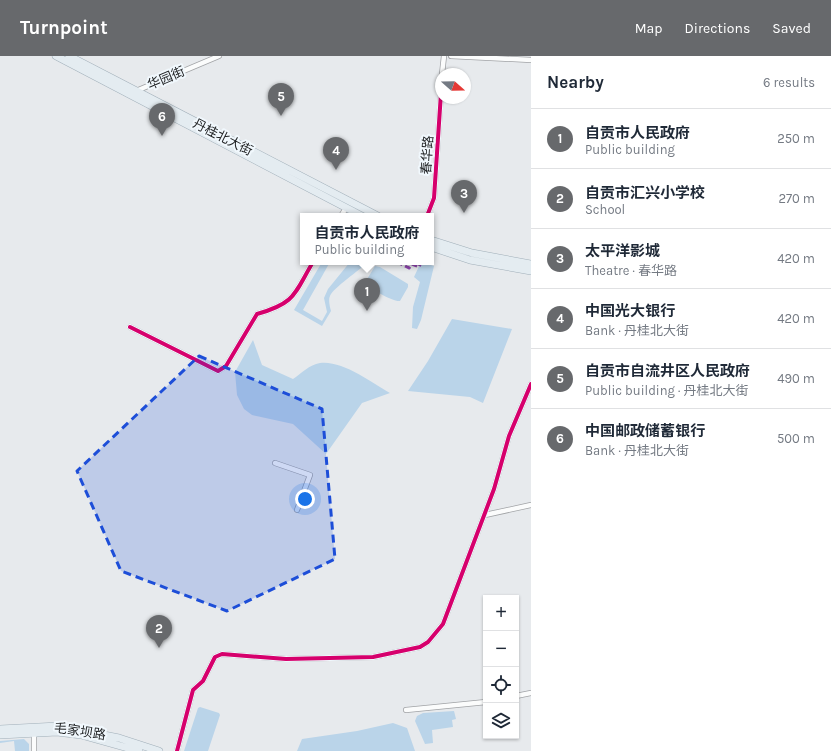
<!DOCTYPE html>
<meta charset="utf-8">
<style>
body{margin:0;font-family:Karla,"Noto Sans SC",sans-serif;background:#f6f6f7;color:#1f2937}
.controls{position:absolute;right:12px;bottom:12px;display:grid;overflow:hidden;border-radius:0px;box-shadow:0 1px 3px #0004}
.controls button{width:36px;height:36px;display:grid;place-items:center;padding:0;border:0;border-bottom:1px solid #e0e1e3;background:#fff;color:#1f2937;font:20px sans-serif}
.compass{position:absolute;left:435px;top:12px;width:36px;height:36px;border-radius:50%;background:#fff;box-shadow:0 1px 3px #0004;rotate:110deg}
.you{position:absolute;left:305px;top:443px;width:14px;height:14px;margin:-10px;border:3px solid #fff;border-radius:50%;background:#1a73e8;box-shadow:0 0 0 6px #1a73e833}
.badge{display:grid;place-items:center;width:26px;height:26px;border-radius:50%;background:#67696c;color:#fff;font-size:13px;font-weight:700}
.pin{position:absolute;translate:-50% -33px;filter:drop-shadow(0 1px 2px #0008)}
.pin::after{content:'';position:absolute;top:21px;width:14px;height:12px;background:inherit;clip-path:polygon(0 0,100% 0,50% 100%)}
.popup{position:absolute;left:300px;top:157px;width:134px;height:52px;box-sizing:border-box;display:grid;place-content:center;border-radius:0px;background:#fff;filter:drop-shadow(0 1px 3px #0005);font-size:13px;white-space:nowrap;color:#747a83}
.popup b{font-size:15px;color:#1f2937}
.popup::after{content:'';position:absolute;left:50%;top:100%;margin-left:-8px;border:8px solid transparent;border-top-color:#fff}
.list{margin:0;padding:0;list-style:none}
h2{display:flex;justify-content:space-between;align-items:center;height:52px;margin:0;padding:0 16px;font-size:17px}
h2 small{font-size:13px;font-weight:400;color:#747a83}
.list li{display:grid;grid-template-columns:26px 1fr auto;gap:12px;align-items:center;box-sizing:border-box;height:60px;padding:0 16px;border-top:1px solid #e0e1e3}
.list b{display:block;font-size:15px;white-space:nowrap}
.list p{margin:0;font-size:13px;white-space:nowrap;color:#747a83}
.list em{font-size:13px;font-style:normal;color:#747a83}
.icon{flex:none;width:22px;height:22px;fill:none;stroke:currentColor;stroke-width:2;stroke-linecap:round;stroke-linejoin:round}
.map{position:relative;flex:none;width:531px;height:695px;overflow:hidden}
header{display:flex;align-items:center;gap:24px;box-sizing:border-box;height:56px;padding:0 20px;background:#67696c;color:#fff}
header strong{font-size:19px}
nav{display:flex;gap:22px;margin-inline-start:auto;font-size:14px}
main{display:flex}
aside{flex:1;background:#fff}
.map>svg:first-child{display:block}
.green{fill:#bad4e9}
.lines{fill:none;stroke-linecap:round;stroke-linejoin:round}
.street-casing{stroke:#a1a3a6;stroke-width:6}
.primary-casing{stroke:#a1afb9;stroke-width:8}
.street{stroke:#fbfcfc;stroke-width:4.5}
.primary{stroke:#e4ecf1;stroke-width:7}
.quiet{stroke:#8e44ad;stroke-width:3;stroke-dasharray:6 3;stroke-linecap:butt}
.cycleway-casing{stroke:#f1f8fd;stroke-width:6}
.cycleway{stroke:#d6006c;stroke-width:4}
.marked{fill:#1d4ed8;fill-opacity:0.2;stroke:#1d4ed8;stroke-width:3;stroke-dasharray:8 5;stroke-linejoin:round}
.labels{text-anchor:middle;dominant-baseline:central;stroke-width:4;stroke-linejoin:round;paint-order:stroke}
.street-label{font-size:13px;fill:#222426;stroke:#f1f8fd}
</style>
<header>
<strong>Turnpoint</strong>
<nav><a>Map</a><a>Directions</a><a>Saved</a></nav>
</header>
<main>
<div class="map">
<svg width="531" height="695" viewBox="0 0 531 695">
<rect width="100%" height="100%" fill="#e7eaed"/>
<path class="green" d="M322 206H330L303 254 322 265 327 256 324 242 328 233 350 206H368C360 214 333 232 330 240 328 244 330 251 331 255L322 270 294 254Z
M421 206 434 210 421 264 417 273 412 272 413 251 420 226 414 221Z
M375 210 380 211 408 228V231L400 245C393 246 367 232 366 225Z
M452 263 512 273 483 347 470 341 408 335 428 305Z
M253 284 262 309 293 323C302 317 309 309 320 307 342 304 371 326 390 337L362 347 326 398 293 368 252 359 244 353 237 339 235 316Z
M200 651 219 657 220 659 208 695H184L198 652Z
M454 655 456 663 452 664 453 671 432 674 433 687 425 688 415 665 417 660 423 657Z
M393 667 407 672 415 695H297L302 683 357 675Z
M24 683 29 688V695H15L14 685 0 687V685Z"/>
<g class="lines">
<defs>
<path id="street" d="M451 0 531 4
M442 18 444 0
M136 35 219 0
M341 160 346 152
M427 160 434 142 441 37
M130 271 218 315 226 310 257 258C296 247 294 238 313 206
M275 407 310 419 297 454
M485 459 531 449
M516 640 531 637
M406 654 486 646
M34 695V676
M177 695 193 634 203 625 215 601 222 598 286 603 373 601 420 591 428 586 443 568 494 433 509 380 531 328"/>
<path id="primary" d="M56 0 362 160
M69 0 378 160
M431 184 472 197 531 208
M431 191 470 204 531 215
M0 673 58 670 119 682 159 695
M0 679 57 676 81 679 139 695"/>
</defs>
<use href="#street" class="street-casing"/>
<use href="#primary" class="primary-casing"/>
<use href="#street" class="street"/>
<use href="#primary" class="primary"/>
<path class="quiet" d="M397 206 409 212 412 208 419 211 421 206"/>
<defs>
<path id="cycleway" d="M427 160 434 142 441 37
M130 271 218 315 226 310 257 258C296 247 294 238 313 206
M177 695 193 634 203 625 215 601 222 598 286 603 373 601 420 591 428 586 443 568 494 433 509 380 531 328"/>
</defs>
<use href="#cycleway" class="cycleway-casing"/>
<use href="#cycleway" class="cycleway"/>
</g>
<path class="marked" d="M199 300 322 353 335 503 227 555 121 515 77 415Z"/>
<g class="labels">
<g class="street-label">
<text transform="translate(166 22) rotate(-23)">华园街</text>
<text transform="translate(223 81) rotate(27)">丹桂北大街</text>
<text transform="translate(427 99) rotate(-86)">春华路</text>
<text transform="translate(80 675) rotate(9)">毛家坝路</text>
</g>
</g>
</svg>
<div class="controls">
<button>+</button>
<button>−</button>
<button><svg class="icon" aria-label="locate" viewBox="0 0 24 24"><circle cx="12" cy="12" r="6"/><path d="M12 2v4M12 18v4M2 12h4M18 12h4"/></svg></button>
<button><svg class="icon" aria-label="layers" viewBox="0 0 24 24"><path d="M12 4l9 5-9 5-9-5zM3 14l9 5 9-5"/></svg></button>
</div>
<svg class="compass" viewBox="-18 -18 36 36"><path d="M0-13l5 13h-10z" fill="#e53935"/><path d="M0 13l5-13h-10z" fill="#747a83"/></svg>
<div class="you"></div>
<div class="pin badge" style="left:367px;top:255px">1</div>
<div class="popup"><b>自贡市人民政府</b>Public building</div>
<div class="pin badge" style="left:159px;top:592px">2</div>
<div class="pin badge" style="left:464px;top:157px">3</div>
<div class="pin badge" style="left:336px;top:114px">4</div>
<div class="pin badge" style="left:281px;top:60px">5</div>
<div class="pin badge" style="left:162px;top:80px">6</div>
</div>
<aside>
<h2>Nearby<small>6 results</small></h2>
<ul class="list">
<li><span class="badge">1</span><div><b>自贡市人民政府</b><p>Public building</p></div><em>250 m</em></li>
<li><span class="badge">2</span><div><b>自贡市汇兴小学校</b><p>School</p></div><em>270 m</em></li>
<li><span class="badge">3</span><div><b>太平洋影城</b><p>Theatre · 春华路</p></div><em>420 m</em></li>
<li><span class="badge">4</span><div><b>中国光大银行</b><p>Bank · 丹桂北大街</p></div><em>420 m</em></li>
<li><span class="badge">5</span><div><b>自贡市自流井区人民政府</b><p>Public building · 丹桂北大街</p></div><em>490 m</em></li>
<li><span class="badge">6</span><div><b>中国邮政储蓄银行</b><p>Bank · 丹桂北大街</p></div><em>500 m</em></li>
</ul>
</aside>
</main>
